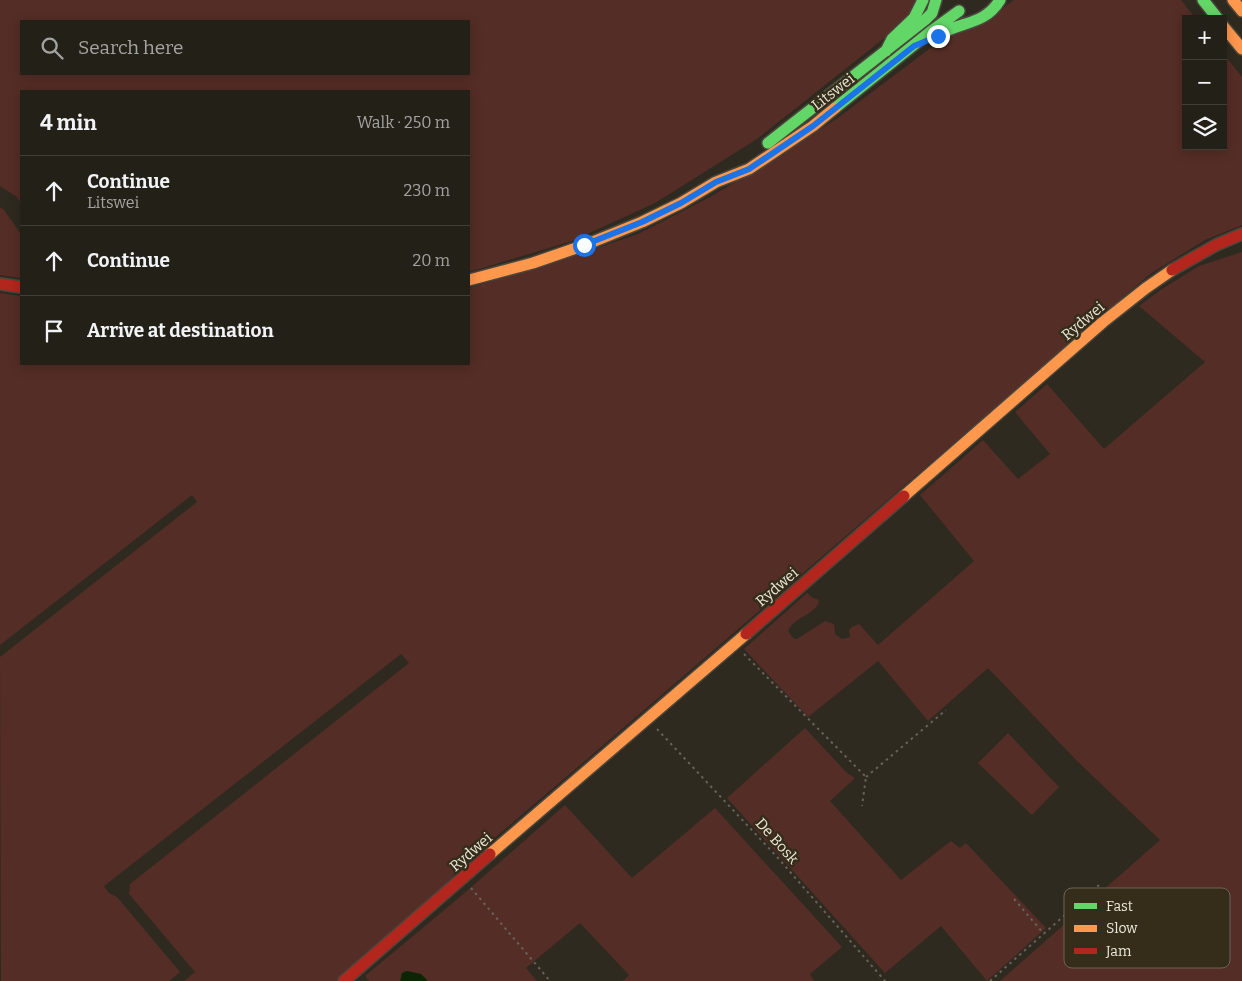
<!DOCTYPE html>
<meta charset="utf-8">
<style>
body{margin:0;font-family:Bitter,serif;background:#2b2821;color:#f1f3f6}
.controls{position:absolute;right:15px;top:15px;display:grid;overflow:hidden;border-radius:0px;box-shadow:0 2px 12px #0003}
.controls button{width:45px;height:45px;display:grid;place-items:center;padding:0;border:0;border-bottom:1px solid #403e37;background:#232018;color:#f1f3f6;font:25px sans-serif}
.stop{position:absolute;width:15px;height:15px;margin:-11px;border:4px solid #1a73e8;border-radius:50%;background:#fff}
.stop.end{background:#1a73e8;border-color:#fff;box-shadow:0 1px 5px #0008}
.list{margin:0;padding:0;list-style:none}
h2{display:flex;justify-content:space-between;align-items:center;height:65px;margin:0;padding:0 20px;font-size:21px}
h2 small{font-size:16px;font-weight:400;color:#a3a3a2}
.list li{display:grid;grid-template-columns:32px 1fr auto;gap:15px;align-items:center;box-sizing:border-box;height:70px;padding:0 20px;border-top:1px solid #403e37}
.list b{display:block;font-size:19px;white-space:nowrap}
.list p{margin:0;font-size:16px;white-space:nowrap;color:#a3a3a2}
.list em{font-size:16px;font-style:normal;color:#a3a3a2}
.icon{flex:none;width:28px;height:28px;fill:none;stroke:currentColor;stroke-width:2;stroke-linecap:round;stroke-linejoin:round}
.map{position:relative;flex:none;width:1242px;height:981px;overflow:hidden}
.search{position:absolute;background:#232018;box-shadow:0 2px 12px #0003;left:20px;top:20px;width:450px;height:55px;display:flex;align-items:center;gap:12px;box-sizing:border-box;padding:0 18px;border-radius:0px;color:#a3a3a2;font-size:19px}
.panel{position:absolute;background:#232018;box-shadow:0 2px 12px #0003;left:20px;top:90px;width:450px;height:275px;border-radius:0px}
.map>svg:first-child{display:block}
.green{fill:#542d26;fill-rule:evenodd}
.water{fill:#0b2505}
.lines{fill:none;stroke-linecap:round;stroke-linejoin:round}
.fast-casing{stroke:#4a463d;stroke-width:14}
.slow-casing{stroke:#4a463d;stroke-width:14}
.jam-casing{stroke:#4a463d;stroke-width:14}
.path{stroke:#66635c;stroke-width:2;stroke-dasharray:2.5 4;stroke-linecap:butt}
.fast{stroke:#63d668;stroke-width:11}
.slow{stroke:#ff974d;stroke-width:11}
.jam{stroke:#b3261e;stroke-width:11}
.route{stroke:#1a73e8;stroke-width:6}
.labels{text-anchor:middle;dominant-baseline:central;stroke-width:5;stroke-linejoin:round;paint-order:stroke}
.street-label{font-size:15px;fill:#ede8dc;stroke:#352d1a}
.key{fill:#352d1a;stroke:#6c6554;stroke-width:1}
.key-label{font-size:14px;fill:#ede8dc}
</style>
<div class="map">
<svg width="1242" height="981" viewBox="0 0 1242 981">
<rect width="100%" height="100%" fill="#2f2a20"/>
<path class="green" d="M0 0H920L897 28 757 139 655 203 572 241 469 272V91H21V204L17 197 0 186ZM21 21H469V74H21Z
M1014 0H1181L1196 19H1186V146H1223V53L1242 77V225L1205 240 1150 274 593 754 477 853 458 870 447 884 336 981H184L195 972 129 894 130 884 409 663 401 654 104 886 109 893 117 897 180 972 169 981H1L0 657 197 502 192 495 0 645V293L21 296V364H469V288L600 247 638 234 710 197 789 150 839 117 953 31 1003 8Z
M0 207 4 210 21 234V278L0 275Z
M1242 252V981H1000L1160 840 1076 760 988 668 928 721 878 661 808 717 744 649 807 593 813 598 817 599 819 602C812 617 795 616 788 631L793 638 797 639 825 621 834 624 835 634 842 639 850 637 849 630 852 627 859 624 878 645 974 561 920 495 983 440 1018 479 1050 454 1015 412 1047 384 1104 449 1205 362 1139 306 1162 289 1199 266Z
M805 728 847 773 855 778 830 801 901 880 951 841 960 848 966 843 1046 928 987 981 941 926 885 973 727 798Z
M1008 733 1059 787 1032 815 978 763Z
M565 805 632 878 715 808 842 947 810 974 814 981H623L629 975 580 923 526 968 537 981H369L365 976 461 896Z"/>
<path class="water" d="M407 971 421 974 428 981H400L402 973Z"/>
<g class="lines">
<defs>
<path id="fast" d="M1203 0 1218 19
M942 33C965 21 985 24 1000 0
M886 51 892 39 914 18 923 0
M835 108 930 32 959 11
M768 143 925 20 932 13 936 0"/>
<path id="slow" d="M1233 0 1242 11
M1223 26 1242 49
M469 280 533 263 585 245 642 222 681 203 716 182 749 169 813 126 835 108
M904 496 1103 322 1146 288 1172 270
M490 854 746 634"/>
<path id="jam" d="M1172 270 1216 245 1242 234
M0 284 21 287
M746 634 904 496
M344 981 490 854"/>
</defs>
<use href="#fast" class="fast-casing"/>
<use href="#slow" class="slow-casing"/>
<use href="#jam" class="jam-casing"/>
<path class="path" d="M744 654 866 777 862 806
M657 729 778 858 885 981
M866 777 946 710
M471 888 550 981
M1014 899 1044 934
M990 981 1099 885"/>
<use href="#fast" class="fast"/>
<use href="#slow" class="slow"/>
<use href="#jam" class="jam"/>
</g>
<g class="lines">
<path class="route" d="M584 245 642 222 681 203 716 182 749 169 813 126 914 46 938 36"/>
</g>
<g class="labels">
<g class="street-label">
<text transform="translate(833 92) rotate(-38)">Litswei</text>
<text transform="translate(1083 321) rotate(-40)">Rydwei</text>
<text transform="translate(777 587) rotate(-41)">Rydwei</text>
<text transform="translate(777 841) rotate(48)">De Bosk</text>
<text transform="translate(471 852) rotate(-41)">Rydwei</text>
</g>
</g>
<rect x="1064" y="888" width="166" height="80" rx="8" class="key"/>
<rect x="1074" y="903" width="23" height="6" fill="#63d668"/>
<rect x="1074" y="925" width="23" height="7" fill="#ff974d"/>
<rect x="1074" y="948" width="23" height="6" fill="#b3261e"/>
<g class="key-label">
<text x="1106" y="911">Fast</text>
<text x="1106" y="933">Slow</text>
<text x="1106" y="956">Jam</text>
</g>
</svg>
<div class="controls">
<button>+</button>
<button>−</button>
<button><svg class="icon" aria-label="layers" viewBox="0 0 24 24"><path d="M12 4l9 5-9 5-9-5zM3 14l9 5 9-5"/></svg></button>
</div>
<div class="stop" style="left:584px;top:245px"></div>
<div class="stop end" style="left:938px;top:36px"></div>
<div class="search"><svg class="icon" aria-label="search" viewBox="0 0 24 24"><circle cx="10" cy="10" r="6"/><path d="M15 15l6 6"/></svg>Search here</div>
<section class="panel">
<h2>4 min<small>Walk · 250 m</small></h2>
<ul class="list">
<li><svg class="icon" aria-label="ahead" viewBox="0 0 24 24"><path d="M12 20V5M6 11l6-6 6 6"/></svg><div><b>Continue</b><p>Litswei</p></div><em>230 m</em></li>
<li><svg class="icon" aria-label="ahead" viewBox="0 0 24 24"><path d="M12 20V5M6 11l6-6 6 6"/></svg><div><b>Continue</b></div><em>20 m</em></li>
<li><svg class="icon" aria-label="arrive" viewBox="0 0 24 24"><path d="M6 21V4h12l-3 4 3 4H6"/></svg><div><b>Arrive at destination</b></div></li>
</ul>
</section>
</div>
